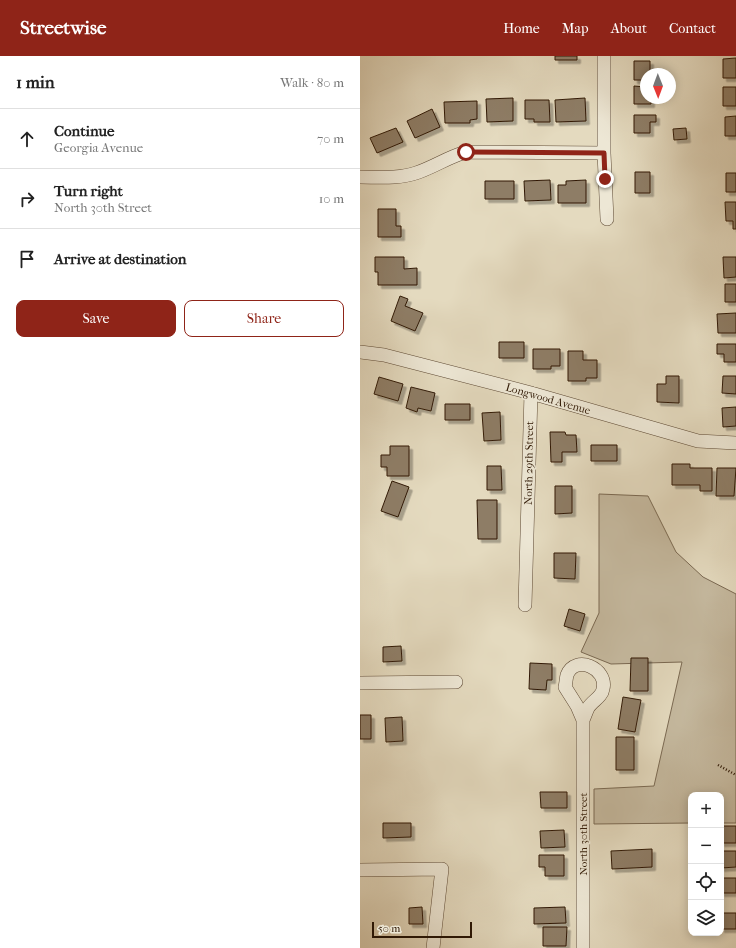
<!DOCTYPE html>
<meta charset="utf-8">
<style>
body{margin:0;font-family:"IM FELL French Canon",serif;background:#f6f6f6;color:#222}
.controls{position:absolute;right:12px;bottom:12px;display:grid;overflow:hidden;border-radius:8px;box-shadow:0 2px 10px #0003}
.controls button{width:36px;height:36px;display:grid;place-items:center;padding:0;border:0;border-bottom:1px solid #e0e0e0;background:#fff;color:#222;font:20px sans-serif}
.compass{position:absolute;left:280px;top:12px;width:36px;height:36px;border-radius:50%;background:#fff;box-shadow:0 2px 10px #0003;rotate:179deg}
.scale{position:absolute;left:12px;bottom:10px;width:100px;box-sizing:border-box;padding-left:4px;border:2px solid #301905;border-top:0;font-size:11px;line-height:14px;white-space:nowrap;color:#301905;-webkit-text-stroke:3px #ede7d5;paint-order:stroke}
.stop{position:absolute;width:12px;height:12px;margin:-9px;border:3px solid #8f2418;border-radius:50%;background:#fff}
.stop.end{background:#8f2418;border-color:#fff;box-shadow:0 1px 4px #0008}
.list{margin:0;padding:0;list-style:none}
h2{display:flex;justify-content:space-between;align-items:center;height:52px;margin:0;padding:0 16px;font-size:17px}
h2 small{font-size:13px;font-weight:400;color:#767676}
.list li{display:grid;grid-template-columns:26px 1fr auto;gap:12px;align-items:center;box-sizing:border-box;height:60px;padding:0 16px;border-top:1px solid #e0e0e0}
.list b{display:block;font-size:15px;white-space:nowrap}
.list p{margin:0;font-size:13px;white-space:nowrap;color:#767676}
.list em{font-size:13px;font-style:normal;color:#767676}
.actions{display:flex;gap:8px;padding:12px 16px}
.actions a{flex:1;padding:9px 0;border:1px solid #8f2418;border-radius:8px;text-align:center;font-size:14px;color:#8f2418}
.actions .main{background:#8f2418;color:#fff}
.icon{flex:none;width:22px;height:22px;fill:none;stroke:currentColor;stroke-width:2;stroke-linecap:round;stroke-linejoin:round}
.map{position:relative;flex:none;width:376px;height:892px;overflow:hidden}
header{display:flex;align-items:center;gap:24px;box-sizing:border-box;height:56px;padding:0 20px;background:#8f2418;color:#fff}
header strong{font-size:19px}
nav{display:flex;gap:22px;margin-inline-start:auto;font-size:14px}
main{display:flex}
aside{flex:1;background:#fff}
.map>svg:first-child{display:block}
.green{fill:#c5b99f;stroke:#7a6952}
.building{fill:#8e7d66;stroke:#301905;filter:url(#shadow)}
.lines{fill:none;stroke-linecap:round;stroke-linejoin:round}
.street-casing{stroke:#5d4934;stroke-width:14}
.path{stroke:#301905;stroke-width:2.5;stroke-dasharray:1 2;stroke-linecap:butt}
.street{stroke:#ede7d5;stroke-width:13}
.route{stroke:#8f2418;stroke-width:5}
.labels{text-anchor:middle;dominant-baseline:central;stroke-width:3;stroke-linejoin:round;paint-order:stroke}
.street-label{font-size:11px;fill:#301905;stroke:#ede7d5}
</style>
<header>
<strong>Streetwise</strong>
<nav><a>Home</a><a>Map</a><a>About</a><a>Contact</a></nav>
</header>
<main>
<aside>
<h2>1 min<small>Walk · 80 m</small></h2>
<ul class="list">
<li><svg class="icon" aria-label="ahead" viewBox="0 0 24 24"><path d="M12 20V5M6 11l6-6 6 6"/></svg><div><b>Continue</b><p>Georgia Avenue</p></div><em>70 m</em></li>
<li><svg class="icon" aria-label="right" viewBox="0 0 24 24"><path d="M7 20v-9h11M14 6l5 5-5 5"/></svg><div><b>Turn right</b><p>North 30th Street</p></div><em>10 m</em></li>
<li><svg class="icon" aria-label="arrive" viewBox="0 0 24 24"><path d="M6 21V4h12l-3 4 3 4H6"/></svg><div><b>Arrive at destination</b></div></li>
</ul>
<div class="actions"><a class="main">Save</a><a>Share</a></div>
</aside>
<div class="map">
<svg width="376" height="892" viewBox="0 0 376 892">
<defs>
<filter id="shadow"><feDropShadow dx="3.5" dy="3.5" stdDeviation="0" flood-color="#0004"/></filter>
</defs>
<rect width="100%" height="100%" fill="#e4dabf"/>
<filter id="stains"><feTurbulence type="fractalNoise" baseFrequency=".005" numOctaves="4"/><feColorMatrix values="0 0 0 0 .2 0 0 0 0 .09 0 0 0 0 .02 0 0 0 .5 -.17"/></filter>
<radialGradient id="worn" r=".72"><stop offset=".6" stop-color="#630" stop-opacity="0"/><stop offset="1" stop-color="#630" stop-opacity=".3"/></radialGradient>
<path class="green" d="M239 438 288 440 316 496 343 521 376 538V767H361V739H331V767L234 768V733L294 730 322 606 251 608 221 596 239 557Z"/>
<path class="building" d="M195 0H217V4H195Z
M376 2V22H363V3Z
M274 5H290V18H286V24H274Z
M274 30 286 31V42H291V48H274Z
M363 31H376V50H363Z
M153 42V65L127 66 126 43Z
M225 42 226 65 196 66 195 44Z
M165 44H189L190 66H174V63H165Z
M117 45V63L110 64V67H85L84 46Z
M72 53 80 71 55 82 47 65Z
M274 59H296V66H290V77H274Z
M376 60V80H365V61Z
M36 72 43 86 17 97 10 82Z
M326 72 327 83 314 84 313 73Z
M275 116H290V137H275Z
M366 117H376V136H366Z
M190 124 191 144 165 145 164 125Z
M226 124V147H198V129H206V125Z
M125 125H154V143H125Z
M365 146H376V173H373V165H366Z
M18 153H36V170H41V181H18Z
M15 201H44V213L57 212V229H18V216H15Z
M363 201H376V221L364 222Z
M365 228H376V246H365Z
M40 240 48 243 45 250 63 257 55 275 31 265Z
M376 257V277H358L357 258Z
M139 286H164V302H139Z
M357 288H376V306H364V298H357Z
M173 293H200V310H191V313H173Z
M208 295H223V304H237V322H226V325H208Z
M306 320H319V347L297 346V328H306Z
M363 320H376V338L362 337Z
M19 321 43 328 38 345 14 338Z
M51 331 75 337 71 355 58 352 57 356 46 352Z
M85 348H110V364H85Z
M376 351V370L363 371 362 352Z
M140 356 141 384 124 385 122 357Z
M190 376H205L206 379H216L217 396H202V406H191Z
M231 389H257V405H231Z
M30 390H49V420H27V411H21V399H30Z
M312 408H330V412H352V435H340V429H312Z
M127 410H141L142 434H127Z
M357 412H376L374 440H356Z
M32 425 49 431 38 461 21 455Z
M195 430H212V457L195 458Z
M117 444H137V483H118Z
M194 497H216L215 523 194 522Z
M209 553 225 558 220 575 204 570Z
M41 590 42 605 23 606V591Z
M271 602H288V635H270Z
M170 607 192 608V624H187L186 634 169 633Z
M263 641 281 644 275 676 258 673Z
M0 659H11V683H0Z
M42 661 43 685 26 686 25 662Z
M256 681H274V714H256Z
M180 736H207V752H181Z
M23 767H51V781L23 782Z
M361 770H376V787H361Z
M204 774 205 791 181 792 180 775Z
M292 793V811L252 813 251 795Z
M361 795H376V811L361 812Z
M179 799H204V820H185V811H179Z
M361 822H376V837H361Z
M62 851 63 868H49V852Z
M205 851 206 867 174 868V852Z
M361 857H376V873H361Z
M183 871H207L206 890H183Z"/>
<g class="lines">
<defs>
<path id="street" d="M244 0V97L247 163
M0 121C18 121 39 123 56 117 74 111 88 101 106 96L244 97
M0 296 24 299 171 337 338 385 376 387
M165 549 171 337
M0 627 96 626
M223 664C225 660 226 656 228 652 232 645 242 641 243 633 248 612 215 598 207 619 206 623 206 628 205 631L217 650 223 664V892
M0 814 82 813 73 892"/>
</defs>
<use href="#street" class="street-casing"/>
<path class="path" d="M358 709 376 719"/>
<use href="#street" class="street"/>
</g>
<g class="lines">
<path class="route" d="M106 96 244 97 245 123"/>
</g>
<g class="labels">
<g class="street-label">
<text transform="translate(188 343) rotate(16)">Longwood Avenue</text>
<text transform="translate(169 407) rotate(-89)">North 29th Street</text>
<text transform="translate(223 778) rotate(-90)">North 30th Street</text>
</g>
</g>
<rect width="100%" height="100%" filter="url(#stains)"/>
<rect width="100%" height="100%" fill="url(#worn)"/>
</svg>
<div class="controls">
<button>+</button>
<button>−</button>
<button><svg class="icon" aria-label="locate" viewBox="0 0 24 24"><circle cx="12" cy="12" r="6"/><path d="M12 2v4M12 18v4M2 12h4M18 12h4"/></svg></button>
<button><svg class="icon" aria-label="layers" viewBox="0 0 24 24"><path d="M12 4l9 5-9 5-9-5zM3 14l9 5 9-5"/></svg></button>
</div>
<svg class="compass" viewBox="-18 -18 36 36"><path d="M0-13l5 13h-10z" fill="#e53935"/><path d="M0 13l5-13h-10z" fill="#767676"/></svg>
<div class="scale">50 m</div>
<div class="stop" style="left:106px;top:96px"></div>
<div class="stop end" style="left:245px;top:123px"></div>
</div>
</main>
